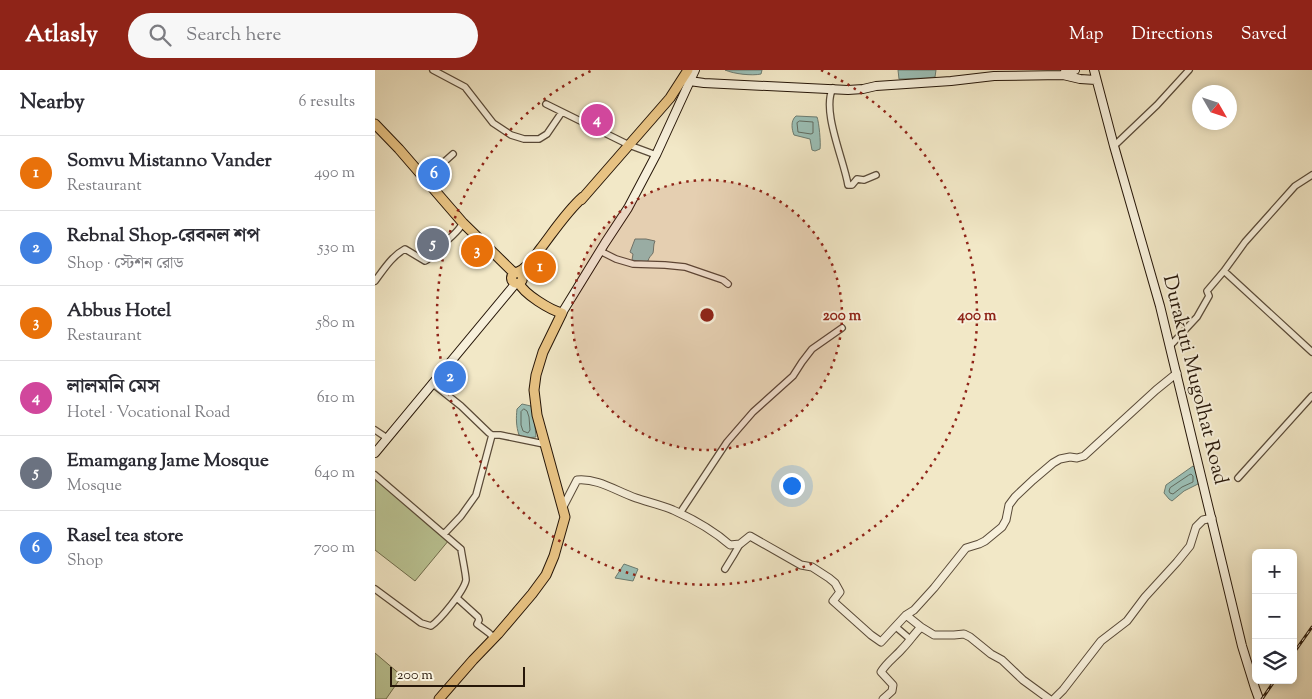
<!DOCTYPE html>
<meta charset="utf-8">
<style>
body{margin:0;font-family:"Sorts Mill Goudy","Noto Serif Bengali",serif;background:#f7f7f7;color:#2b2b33}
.controls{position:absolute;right:15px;bottom:15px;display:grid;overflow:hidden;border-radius:8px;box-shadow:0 2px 8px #0003}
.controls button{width:45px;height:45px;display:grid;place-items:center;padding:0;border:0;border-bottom:1px solid #e1e1e2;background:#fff;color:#2b2b33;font:25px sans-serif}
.compass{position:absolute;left:817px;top:15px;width:45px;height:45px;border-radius:50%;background:#fff;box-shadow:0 2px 8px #0003;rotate:129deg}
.scale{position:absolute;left:15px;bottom:12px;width:135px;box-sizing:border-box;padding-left:5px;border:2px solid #261608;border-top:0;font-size:14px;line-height:18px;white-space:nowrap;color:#261608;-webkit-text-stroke:4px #f7f0db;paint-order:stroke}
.you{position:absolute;left:416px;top:415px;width:18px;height:18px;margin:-12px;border:4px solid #fff;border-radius:50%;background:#1a73e8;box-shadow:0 0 0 8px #1a73e833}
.badge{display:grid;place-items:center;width:32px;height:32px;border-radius:50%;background:#8f2418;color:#fff;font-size:16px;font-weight:700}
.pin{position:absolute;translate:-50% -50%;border:2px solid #fff;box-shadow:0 1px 5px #0006}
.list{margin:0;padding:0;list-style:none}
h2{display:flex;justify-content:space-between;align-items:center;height:65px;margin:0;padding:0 20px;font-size:21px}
h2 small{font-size:16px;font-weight:400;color:#7c7c81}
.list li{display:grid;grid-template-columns:32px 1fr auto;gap:15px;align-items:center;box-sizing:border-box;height:75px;padding:0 20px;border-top:1px solid #e1e1e2}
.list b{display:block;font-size:19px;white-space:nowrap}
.list p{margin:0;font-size:16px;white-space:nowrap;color:#7c7c81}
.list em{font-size:16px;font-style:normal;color:#7c7c81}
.icon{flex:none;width:28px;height:28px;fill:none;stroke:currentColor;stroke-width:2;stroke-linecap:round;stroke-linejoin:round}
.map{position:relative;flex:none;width:937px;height:629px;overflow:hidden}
header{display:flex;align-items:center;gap:30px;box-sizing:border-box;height:70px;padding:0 25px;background:#8f2418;color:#fff}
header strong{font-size:24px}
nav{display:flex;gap:28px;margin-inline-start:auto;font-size:18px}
.search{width:350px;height:45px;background:#f7f7f7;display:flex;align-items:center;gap:12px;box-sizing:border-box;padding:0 18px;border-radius:28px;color:#7c7c81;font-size:19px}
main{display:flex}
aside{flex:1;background:#fff}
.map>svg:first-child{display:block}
.green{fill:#bbc595;stroke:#706e4e}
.water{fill:#9bc0b7;stroke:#6c7c71}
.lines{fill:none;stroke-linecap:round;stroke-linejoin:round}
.shore{stroke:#606b60;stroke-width:1}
.minor-casing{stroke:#594a38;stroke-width:8}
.tertiary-casing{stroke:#594a38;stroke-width:9}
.secondary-casing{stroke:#261608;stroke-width:10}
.primary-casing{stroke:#261608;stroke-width:11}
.trunk-casing{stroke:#261608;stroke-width:11}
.minor{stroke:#f7f0db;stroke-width:5.5}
.tertiary{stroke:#f7f0db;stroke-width:7}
.secondary{stroke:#f7f0db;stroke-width:8}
.primary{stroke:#e9c484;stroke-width:9}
.trunk{stroke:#e9c484;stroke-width:9}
.rail-casing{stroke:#261608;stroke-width:3}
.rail{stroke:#f7f0db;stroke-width:1;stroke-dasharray:4;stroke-linecap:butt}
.ring{fill:none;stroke:#8f2418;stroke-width:2.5;stroke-dasharray:2.5 5}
.labels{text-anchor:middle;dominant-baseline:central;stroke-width:4;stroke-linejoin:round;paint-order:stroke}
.street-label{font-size:20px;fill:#261608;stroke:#f7f0db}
.centre{fill:#8f2418;stroke:#f7f0db;stroke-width:2.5}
.ring-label{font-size:15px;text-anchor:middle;font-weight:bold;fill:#8f2418;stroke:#f7f0db;stroke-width:4;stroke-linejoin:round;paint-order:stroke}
</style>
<header>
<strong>Atlasly</strong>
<div class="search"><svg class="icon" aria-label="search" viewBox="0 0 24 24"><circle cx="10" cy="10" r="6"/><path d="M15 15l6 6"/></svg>Search here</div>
<nav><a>Map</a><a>Directions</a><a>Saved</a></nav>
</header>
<main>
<aside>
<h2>Nearby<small>6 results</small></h2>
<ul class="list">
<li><span class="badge" style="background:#e8710a">1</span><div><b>Somvu Mistanno Vander</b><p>Restaurant</p></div><em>490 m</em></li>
<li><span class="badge" style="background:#3f7fe0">2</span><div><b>Rebnal Shop-রেবনল শপ</b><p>Shop · স্টেশন রোড</p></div><em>530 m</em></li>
<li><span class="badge" style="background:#e8710a">3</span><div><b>Abbus Hotel</b><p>Restaurant</p></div><em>580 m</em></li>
<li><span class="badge" style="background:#d1479c">4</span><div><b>লালমনি মেস</b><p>Hotel · Vocational Road</p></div><em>610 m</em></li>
<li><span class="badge" style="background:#6b7280">5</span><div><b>Emamgang Jame Mosque</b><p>Mosque</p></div><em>640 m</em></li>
<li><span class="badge" style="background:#3f7fe0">6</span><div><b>Rasel tea store</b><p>Shop</p></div><em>700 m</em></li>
</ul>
</aside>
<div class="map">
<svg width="937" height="629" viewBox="0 0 937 629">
<rect width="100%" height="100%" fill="#f2e8c7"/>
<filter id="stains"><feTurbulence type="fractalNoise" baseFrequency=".004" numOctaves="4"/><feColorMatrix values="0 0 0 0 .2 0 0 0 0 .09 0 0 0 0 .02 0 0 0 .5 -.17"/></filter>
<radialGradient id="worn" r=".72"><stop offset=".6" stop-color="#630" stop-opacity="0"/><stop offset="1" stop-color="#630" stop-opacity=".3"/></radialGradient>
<path class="green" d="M0 407 74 470 40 511 0 480Z
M0 583 27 606 11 629H0Z"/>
<path class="water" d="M350 0H387L386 4C377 6 359 4 350 0Z
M523 0H561L560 7 551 8 524 9Z
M421 46 442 47C444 52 446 73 445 79L440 81 437 80 435 69 419 65C417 60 415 51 421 46Z
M260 169H271L280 171C278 175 279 179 278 183 276 186 274 187 273 191L270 192 257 190 258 184 255 182Z
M147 334 156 336 159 346 161 367 151 368 144 365C141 356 141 348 142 339Z
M818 396 821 399 824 409 823 414 809 421 797 431 794 429 789 423 791 415Z
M249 494 263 499 258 511 240 508Z"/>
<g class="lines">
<path class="shore" d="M425 51 438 52V63L436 64 423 62 422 53Z
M149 339 152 341 154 347 155 360 153 363 148 361 146 355V342Z
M814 405 816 404 818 406V412L807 417 798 424 795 423 794 421 795 418Z"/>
<defs>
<path id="minor" d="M58 0 90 17 118 53 136 65 149 69H164L172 64 187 42
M458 18C446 40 469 90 473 115H477L482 109 489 110 501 105
M171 34 254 75 281 85
M739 76 782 35 814 0
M50 109 78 84
M225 181 241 189 258 194 290 195 310 197 348 210 353 214
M849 201 937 282
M0 211C9 199 17 186 30 179L50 191C56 188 60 182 65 177 72 170 80 165 86 156
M795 276 822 247 834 226 832 221 849 201 870 172 920 116 937 105
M57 313 86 336 114 363 117 365H125L169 374
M0 360 12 368
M0 405 86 479C87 486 91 505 91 510 89 521 65 550 56 556L46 553 0 519
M863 408 937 326
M305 443 352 372 378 342 418 306 427 292 437 279 467 258
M69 464 86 446 101 425 117 365
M350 499 358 486 365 474
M82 528 103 547 104 550 102 554 114 563 119 568
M521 557 535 569"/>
<path id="tertiary" d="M188 437 202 410C223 408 241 421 261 428 273 432 286 435 298 440 318 449 338 460 355 475L365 474 375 466 426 495 437 497 454 508 460 513 465 522 458 531 496 565 506 572 531 545 539 540 559 518 591 478 604 474 610 471 627 457 631 450 634 435 640 427 658 410 678 393 685 389 695 387 702 388 709 386 781 320 802 303
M531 545 546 557 559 565H579L589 564 595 567 616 584 627 590 648 610 674 629
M508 629 517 621 518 615 506 602C511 593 520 587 527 579 534 572 539 564 546 557
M679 629 688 620 726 571 752 551 770 527 802 492 815 476 821 457 828 450 837 448"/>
<path id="secondary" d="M719 0 739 76 785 236 867 576 880 618 884 629
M688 5 690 2 700 0
M307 10 329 13 473 20 488 19 501 16 576 11 619 6 688 5 705 9 721 10
M187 243 230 173 253 138 281 85 320 0
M0 383 141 213"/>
<path id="primary" d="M64 629 98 590 123 564 157 524 171 505 179 486 190 447 162 345 159 320 161 305 168 282 187 243C175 240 149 224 144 213"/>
<path id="trunk" d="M0 54 24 79 88 153 137 201 141 203C152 199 159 187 166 178 179 161 192 141 208 127
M206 130 295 28 313 0
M136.5 208a5.5 5.5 0 1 1 11 0a5.5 5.5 0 1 1-11 0Z"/>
</defs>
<use href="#minor" class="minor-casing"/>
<use href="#tertiary" class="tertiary-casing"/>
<use href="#secondary" class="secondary-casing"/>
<use href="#primary" class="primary-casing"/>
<use href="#trunk" class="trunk-casing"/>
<use href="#minor" class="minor"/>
<use href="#tertiary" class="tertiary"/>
<use href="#secondary" class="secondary"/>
<use href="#primary" class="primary"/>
<use href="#trunk" class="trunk"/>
<defs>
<path id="rail" d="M918 584 937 557
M887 629 900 610"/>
</defs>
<use href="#rail" class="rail-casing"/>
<use href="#rail" class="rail"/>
</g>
<circle cx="332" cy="245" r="135" fill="#8f2418" fill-opacity=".12"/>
<g class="ring">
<circle cx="332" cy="245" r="135"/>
<path d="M446 0A270 270 0 1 1 218 0"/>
</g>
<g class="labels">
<g class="street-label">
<text transform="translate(819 310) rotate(76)">Durakuti Mugolhat Road</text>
</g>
</g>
<circle cx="332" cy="245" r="8" class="centre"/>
<g class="ring-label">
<text x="467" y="250">200 m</text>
<text x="602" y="250">400 m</text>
</g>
<rect width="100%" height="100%" filter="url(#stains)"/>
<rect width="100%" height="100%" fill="url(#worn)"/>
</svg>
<div class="controls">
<button>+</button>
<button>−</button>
<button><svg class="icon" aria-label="layers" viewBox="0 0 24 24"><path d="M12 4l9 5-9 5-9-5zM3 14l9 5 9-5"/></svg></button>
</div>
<svg class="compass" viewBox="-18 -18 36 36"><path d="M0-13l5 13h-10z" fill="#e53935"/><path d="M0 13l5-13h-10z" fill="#7c7c81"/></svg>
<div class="scale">200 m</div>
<div class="you"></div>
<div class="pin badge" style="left:165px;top:197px;background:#e8710a">1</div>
<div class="pin badge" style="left:75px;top:307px;background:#3f7fe0">2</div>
<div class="pin badge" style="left:102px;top:181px;background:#e8710a">3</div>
<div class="pin badge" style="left:222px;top:50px;background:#d1479c">4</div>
<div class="pin badge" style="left:58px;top:174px;background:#6b7280">5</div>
<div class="pin badge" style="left:59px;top:104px;background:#3f7fe0">6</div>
</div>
</main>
